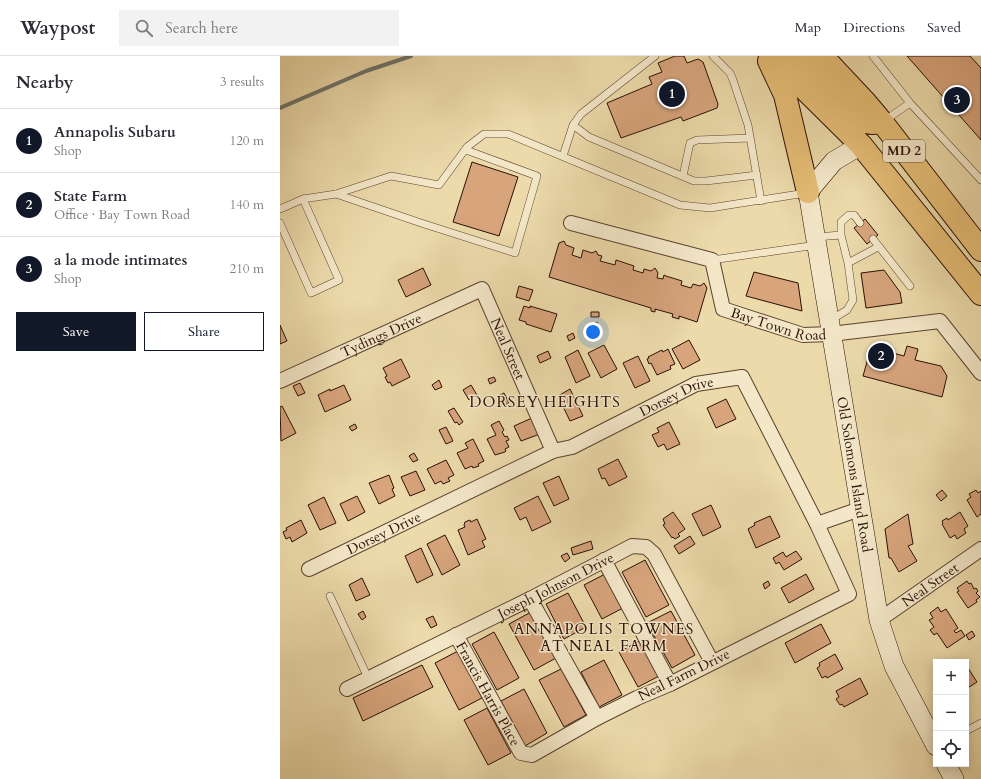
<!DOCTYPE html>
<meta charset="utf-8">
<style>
body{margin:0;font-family:Cardo,serif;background:#f2f2f3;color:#2b2b33}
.controls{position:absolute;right:12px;bottom:12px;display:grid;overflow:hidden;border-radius:0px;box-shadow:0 2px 10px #0003}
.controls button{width:36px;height:36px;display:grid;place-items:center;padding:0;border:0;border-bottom:1px solid #e1e1e2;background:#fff;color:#2b2b33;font:20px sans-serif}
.you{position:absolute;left:313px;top:276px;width:14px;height:14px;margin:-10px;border:3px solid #fff;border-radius:50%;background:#1a73e8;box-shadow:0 0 0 6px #1a73e833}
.badge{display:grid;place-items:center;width:26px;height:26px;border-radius:50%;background:#111827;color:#fff;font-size:13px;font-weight:700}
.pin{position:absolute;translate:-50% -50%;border:2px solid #fff;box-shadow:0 1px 4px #0006}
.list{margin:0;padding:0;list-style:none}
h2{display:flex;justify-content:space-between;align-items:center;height:52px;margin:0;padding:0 16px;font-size:17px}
h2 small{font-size:13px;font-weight:400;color:#7c7c81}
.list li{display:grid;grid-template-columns:26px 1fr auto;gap:12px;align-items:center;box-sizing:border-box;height:64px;padding:0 16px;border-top:1px solid #e1e1e2}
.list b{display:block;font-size:15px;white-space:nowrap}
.list p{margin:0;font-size:13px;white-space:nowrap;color:#7c7c81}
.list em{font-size:13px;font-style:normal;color:#7c7c81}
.actions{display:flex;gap:8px;padding:12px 16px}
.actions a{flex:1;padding:9px 0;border:1px solid #111827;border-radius:0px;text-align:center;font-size:14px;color:#111827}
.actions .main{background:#111827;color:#fff}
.icon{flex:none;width:22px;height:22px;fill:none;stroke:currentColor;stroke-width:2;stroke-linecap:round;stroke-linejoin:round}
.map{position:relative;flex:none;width:701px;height:723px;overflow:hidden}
header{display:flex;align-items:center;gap:24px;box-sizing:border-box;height:56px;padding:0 20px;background:#fff;border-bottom:1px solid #e1e1e2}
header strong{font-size:19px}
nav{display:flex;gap:22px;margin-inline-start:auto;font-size:14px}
.search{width:280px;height:36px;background:#f2f2f3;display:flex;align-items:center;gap:10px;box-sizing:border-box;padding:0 14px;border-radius:0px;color:#7c7c81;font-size:15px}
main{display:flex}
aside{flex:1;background:#fff}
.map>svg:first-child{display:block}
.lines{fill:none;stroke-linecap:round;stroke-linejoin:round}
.stream{stroke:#6e746d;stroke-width:4}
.building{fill:#d7a47c;stroke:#2a0f06}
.lane-casing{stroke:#5a422f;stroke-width:8}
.street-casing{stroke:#5a422f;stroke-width:16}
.secondary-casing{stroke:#2a0f06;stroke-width:20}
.highway-casing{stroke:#2a0f06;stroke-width:24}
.lane{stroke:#f3e7c8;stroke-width:7}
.street{stroke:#f3e7c8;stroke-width:14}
.secondary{stroke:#f3e7c8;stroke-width:19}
.highway{stroke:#e6bd75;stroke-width:22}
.labels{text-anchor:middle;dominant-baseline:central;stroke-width:3;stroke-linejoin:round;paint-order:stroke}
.shield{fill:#f3e7c8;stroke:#665040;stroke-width:1}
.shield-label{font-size:13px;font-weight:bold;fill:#2a0f06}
.street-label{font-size:14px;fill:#2a0f06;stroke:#f3e7c8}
.neighbourhood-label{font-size:15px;letter-spacing:1px;fill:#2a0f06;stroke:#f3e7c8}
</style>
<header>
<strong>Waypost</strong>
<div class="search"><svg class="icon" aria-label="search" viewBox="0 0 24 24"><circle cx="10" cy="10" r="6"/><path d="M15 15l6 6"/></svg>Search here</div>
<nav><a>Map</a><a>Directions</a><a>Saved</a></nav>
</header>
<main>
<aside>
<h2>Nearby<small>3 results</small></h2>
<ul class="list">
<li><span class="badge">1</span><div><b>Annapolis Subaru</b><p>Shop</p></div><em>120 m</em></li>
<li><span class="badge">2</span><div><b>State Farm</b><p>Office · Bay Town Road</p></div><em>140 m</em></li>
<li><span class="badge">3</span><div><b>a la mode intimates</b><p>Shop</p></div><em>210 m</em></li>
</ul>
<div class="actions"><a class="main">Save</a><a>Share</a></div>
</aside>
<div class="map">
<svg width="701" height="723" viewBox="0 0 701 723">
<rect width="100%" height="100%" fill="#ecdaaa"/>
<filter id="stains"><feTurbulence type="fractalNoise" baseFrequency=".005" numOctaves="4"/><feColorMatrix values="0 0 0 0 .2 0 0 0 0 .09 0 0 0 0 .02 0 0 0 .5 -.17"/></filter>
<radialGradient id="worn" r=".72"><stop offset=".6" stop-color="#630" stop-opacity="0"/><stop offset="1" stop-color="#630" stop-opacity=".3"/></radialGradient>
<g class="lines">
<path class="stream" d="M0 52 86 15 131 0"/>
</g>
<path class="building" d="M395 0H404L407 7 418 3 423 6 438 48 437 52 403 65 401 61 341 82 327 47 372 28 369 21 382 16 378 7Z
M627 0H690L701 12V84Z
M192 106 238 121 219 180 173 166Z
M585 163 598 179 587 188 574 172Z
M284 185 286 189 294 192 292 199 301 202 303 194 312 197 316 195 318 199 322 200 320 205 335 209 336 204 354 210 353 214 363 217 364 213 371 215 375 212 378 217 377 222 383 223 384 219 386 220 402 225 401 229 411 232 413 228 420 230 424 227 427 232 417 266 399 260V263L392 261 393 258 375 253V256L371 255V252L269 221 279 187Z
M143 212 151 229 126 241 118 224Z
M604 214 620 236 622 247 586 252 581 217Z
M474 216 518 227 522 255 466 240Z
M239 230 253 234 249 245 236 241Z
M244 250 250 252V250L277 258 271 276 246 268V266L239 264Z
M311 256H319V261H311Z
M317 266 320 273 313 276 310 270Z
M0 269 7 285 0 288Z
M293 277 295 282 289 285 287 280Z
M409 284 420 304 403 313 392 293Z
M324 289 337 313 321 322 308 297Z
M627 290 638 293 635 304 661 310 667 320 662 341 583 320 589 299 598 293 624 300Z
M388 293 395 308 390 310 391 313 377 319 371 307 369 308 367 303 369 302 368 301 382 294 383 296Z
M298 294 310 320 296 327 285 301Z
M268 295 271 302 260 307 257 300Z
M358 300 370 325 355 332 343 307Z
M121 303 130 321 112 330 110 326 108 327 105 321 107 320 103 312Z
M214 321 216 325 210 328 208 323Z
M159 324 162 331 155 334 152 329Z
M20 327 25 337 18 340 13 330Z
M64 329 71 344 45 356 38 339 50 333V335Z
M191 329 197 339 189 344 183 334Z
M290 333 303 360 290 365 278 340Z
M224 337 229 347 222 350 218 340Z
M446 343 456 363 436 372 427 352Z
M2 350 16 377 1 385 0 351Z
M174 352 183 366 179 369 177 366 175 367 168 355Z
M252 362 260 378 241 385 234 370Z
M219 365 224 374 222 376 225 381 227 380 229 384 226 385 229 391 225 393 226 395 225 396 215 399 207 383 216 379 211 369Z
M389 366 400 388 387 394 384 388 378 391 372 379 379 376 377 372Z
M75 368 77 372 72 375 69 371Z
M166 371 173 385 166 388 159 374Z
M193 383 204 405 198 408 199 410 193 412 192 410 185 413 177 397 188 392 185 387Z
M134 397 138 404 133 406 129 400Z
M338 403 347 421 329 430 325 422 322 423 318 413Z
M166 404 174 419 168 422 170 425 163 428 161 425 155 428 147 413Z
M136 415 145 434 130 440 121 421Z
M109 419 114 432 112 433 115 440 99 448 89 427Z
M279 420 289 443 274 450 263 427Z
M662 434 667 440 661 445 656 439Z
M696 434 698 437 701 435V458L697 461 687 444 691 441 689 438Z
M77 440 85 456 68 465 60 448Z
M258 440 271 466 252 475 246 461 240 464 234 452Z
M44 441 56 467 40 474 28 449Z
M431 449 441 471 423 480 412 458Z
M393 456 405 473 398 478 400 480 395 483 393 481 392 482 383 469 385 468 383 463Z
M680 456 688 470 684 473 686 477 677 483 675 479 670 482 662 468 663 467 662 465 667 462 668 464Z
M628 458 633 488 628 490 637 505 619 516 611 502H609L605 473Z
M490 460 500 481 476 492 468 473 475 469 474 467Z
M197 463 206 483 202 485 205 491 188 499 178 474 185 471 184 469 185 466 190 464 191 466Z
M21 464 27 477 12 486 10 481 6 483 3 476 7 474 6 472Z
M165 479 180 509 162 519 147 488Z
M410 480 415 488 399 498 394 490Z
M311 485 313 493 293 499 291 492Z
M141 492 153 519 137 527 125 500Z
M516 495 522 503 504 514 499 506 496 508 493 502 503 496 506 501Z
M287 497 290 502 285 506 281 500Z
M365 504 389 549 366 561 342 516Z
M325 518 343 552 322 563 304 529Z
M526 518 534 533 509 547 501 532Z
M82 522 90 539 76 545 69 529Z
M488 525 490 529 485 533 483 528Z
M687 525 689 528 691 527 694 533 696 532 698 535 696 537 700 541 696 544 697 546 688 552 677 536 679 535 677 532Z
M288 537 306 571 284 583 266 548Z
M658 551 661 556 666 553 678 572 674 575 676 577 681 574 685 580 667 592 657 577 654 579 650 574 654 571 649 564 653 562 650 557Z
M83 555 86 561 82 564 78 558Z
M391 555 415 599 392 612 367 567Z
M251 556 276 602 254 614 229 568Z
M153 560 157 569 151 572 146 563Z
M541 568 551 587 515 607 505 587Z
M692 575 695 580 689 584 686 579Z
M214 576 239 622 217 634 192 588Z
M361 584 379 620 358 631 339 596Z
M178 595 202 642 179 654 155 607Z
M555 598 563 613 547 622 546 620 542 622 537 612 540 610 539 607Z
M324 604 342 639 319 651 301 616Z
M142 609 153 631 83 665 73 642Z
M686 609 697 626 686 633Z
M281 613 306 659 284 671 259 624Z
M580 622 588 638 564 651 562 648 560 649 556 643 559 641 556 635Z
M244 633 267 677 245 690 221 645Z
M207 652 231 697 208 709 184 664Z"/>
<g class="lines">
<defs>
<path id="lane" d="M433 0 450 17 453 24 468 69 481 145
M593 0 630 47
M604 65 630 47 701 124
M293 69 309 81 414 125H426L477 119
M283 100 293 69 301 58 375 0
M403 120 410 87 417 84 470 82
M56 138 141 167 235 197 257 120 186 94
M0 153 23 143
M0 167 31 237 59 224 23 143 56 138 111 120 159 129 187 91 204 78H228L400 149 430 152 526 137
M561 179V166L569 159H574L580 167
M536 181 561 179 568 207 573 244 567 254 551 264
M593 183 630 230
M432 204 537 189
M568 207 598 191
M50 540 88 622
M686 675 701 667"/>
<g id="street">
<path id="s1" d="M291 167 432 204 443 253 523 279 551 278 660 265 701 317"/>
<path id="s2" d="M0 325 202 233 273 395"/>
<path d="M537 468 580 453"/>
<path d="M324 504 390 628"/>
<path id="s3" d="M29 513 273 395 292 391 416 328 462 321 537 468 569 538 390 628 357 642 317 662 252 699 241 697 176 579"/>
<path d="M250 543 317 662"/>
<path id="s4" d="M599 564 701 493"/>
<path id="s5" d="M67 633 250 543 352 490 366 491 374 498 432 606"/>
</g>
<g id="secondary">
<path id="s6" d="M581 89 554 105 528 136 599 564 614 610 656 690"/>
<path d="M666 708 674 723"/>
</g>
<path id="highway" d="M491 0 581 89 701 238
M514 0C539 16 556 54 583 65 589 68 595 67 602 66
M542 0 586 47 602 66 701 194
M489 5 505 39 528 136"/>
</defs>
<use href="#lane" class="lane-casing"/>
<use href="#street" class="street-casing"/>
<use href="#secondary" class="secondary-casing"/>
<use href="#highway" class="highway-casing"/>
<use href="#lane" class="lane"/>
<use href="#street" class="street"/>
<use href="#secondary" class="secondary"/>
<use href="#highway" class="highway"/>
</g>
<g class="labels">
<rect class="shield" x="603" y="84" width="42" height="22" rx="3"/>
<g class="shield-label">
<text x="624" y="95">MD 2</text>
</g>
<g class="street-label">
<text stroke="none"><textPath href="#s1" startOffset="254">Bay Town Road</textPath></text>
<text stroke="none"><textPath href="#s2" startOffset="111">Tydings Drive</textPath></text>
<text stroke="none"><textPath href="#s2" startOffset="287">Neal Street</textPath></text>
<text stroke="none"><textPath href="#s3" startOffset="407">Dorsey Drive</textPath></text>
<text stroke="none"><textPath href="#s6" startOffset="358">Old Solomons Island Road</textPath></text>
<text stroke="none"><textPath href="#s3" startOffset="83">Dorsey Drive</textPath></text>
<text stroke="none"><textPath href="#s5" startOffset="233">Joseph Johnson Drive</textPath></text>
<text stroke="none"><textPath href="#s4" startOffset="62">Neal Street</textPath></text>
<text transform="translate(404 619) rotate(-26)">Neal Farm Drive</text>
<text transform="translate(208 638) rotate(61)">Francis Harris Place</text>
</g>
<g class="neighbourhood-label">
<text x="265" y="346">DORSEY HEIGHTS</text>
<text x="324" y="573">ANNAPOLIS TOWNES<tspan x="324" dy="17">AT NEAL FARM</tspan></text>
</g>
</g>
<rect width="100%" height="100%" filter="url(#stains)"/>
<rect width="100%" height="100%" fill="url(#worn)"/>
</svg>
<div class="controls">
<button>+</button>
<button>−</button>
<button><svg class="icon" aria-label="locate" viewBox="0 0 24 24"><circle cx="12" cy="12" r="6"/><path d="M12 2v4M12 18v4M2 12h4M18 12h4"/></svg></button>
</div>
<div class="you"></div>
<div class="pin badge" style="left:392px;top:38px">1</div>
<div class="pin badge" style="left:601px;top:300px">2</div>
<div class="pin badge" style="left:677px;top:44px">3</div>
</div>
</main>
